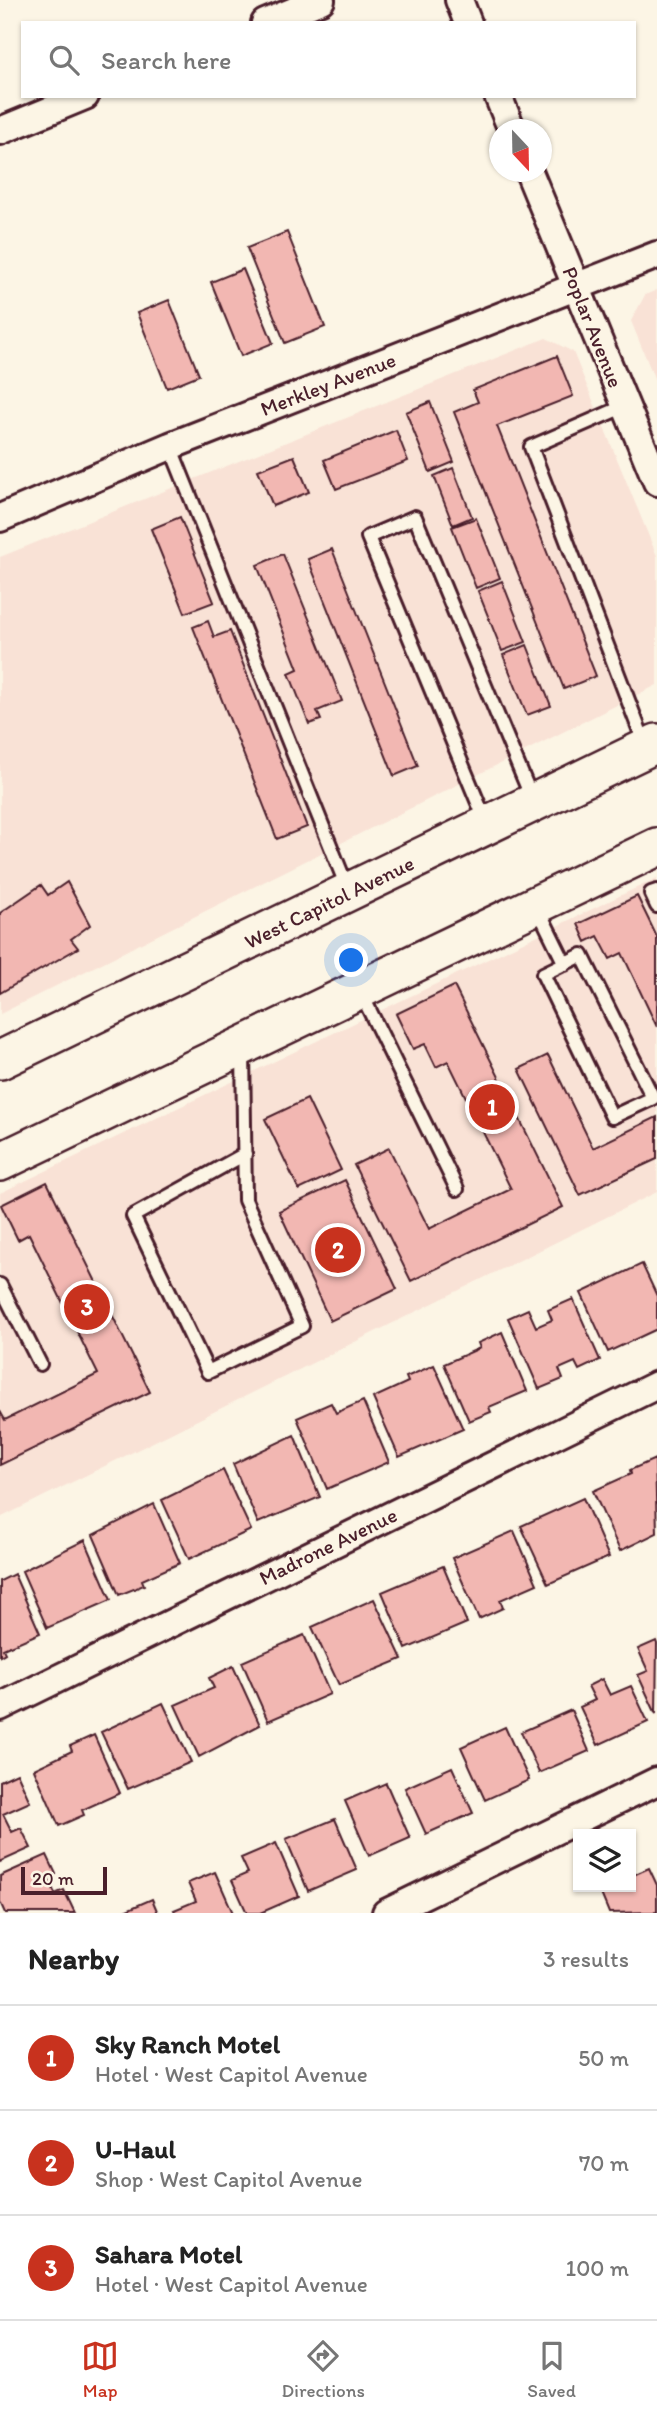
<!DOCTYPE html>
<meta charset="utf-8">
<style>
body{margin:0;font-family:Itim,sans-serif;background:#f6f6f6;color:#222}
.controls{position:absolute;right:21px;bottom:21px;display:grid;overflow:hidden;border-radius:0px;box-shadow:0 2px 5px #0004}
.controls button{width:63px;height:63px;display:grid;place-items:center;padding:0;border:0;border-bottom:2px solid #e0e0e0;background:#fff;color:#222;font:35px sans-serif}
.compass{position:absolute;left:489px;top:119px;width:63px;height:63px;border-radius:50%;background:#fff;box-shadow:0 2px 5px #0004;rotate:158deg}
.scale{position:absolute;left:21px;bottom:18px;width:86px;box-sizing:border-box;padding-left:7px;border:4px solid #4a1f2b;border-top:0;font-size:19px;line-height:24px;white-space:nowrap;color:#4a1f2b;-webkit-text-stroke:5px #fcf5e5;paint-order:stroke}
.you{position:absolute;left:352px;top:961px;width:24px;height:24px;margin:-18px;border:5px solid #fff;border-radius:50%;background:#1a73e8;box-shadow:0 0 0 10px #1a73e833}
.badge{display:grid;place-items:center;width:46px;height:46px;border-radius:50%;background:#c8321e;color:#fff;font-size:23px;font-weight:700}
.pin{position:absolute;translate:-50% -50%;border:4px solid #fff;box-shadow:0 2px 7px #0006}
.list{margin:0;padding:0;list-style:none}
h2{display:flex;justify-content:space-between;align-items:center;height:91px;margin:0;padding:0 28px;font-size:30px}
h2 small{font-size:23px;font-weight:400;color:#767676}
.list li{display:grid;grid-template-columns:46px 1fr auto;gap:21px;align-items:center;box-sizing:border-box;height:105px;padding:0 28px;border-top:2px solid #e0e0e0}
.list b{display:block;font-size:26px;white-space:nowrap}
.list p{margin:0;font-size:23px;white-space:nowrap;color:#767676}
.list em{font-size:23px;font-style:normal;color:#767676}
.icon{flex:none;width:38px;height:38px;fill:none;stroke:currentColor;stroke-width:2;stroke-linecap:round;stroke-linejoin:round}
.map{position:relative;flex:none;width:657px;height:1913px;overflow:hidden}
.search{position:absolute;background:#fff;box-shadow:0 2px 5px #0004;left:21px;right:21px;top:21px;height:77px;display:flex;align-items:center;gap:18px;box-sizing:border-box;padding:0 24px;border-radius:0px;color:#767676;font-size:26px}
.sheet{height:406px;background:#fff}
nav{display:flex;justify-content:space-around;align-items:center;box-sizing:border-box;height:98px;border-top:2px solid #e0e0e0;background:#fff;font-size:19px;color:#767676}
nav a{display:grid;justify-items:center;gap:4px}
nav .on{color:#c8321e}
.map>svg:first-child{display:block}
.built{fill:#f9e2d6}
.building{fill:#f2b7b2;stroke:#4a1f2b;stroke-width:2}
.lines{fill:none;stroke-linecap:round;stroke-linejoin:round}
.service-casing{stroke:#4a1f2b;stroke-width:18}
.minor-casing{stroke:#4a1f2b;stroke-width:32}
.secondary-casing{stroke:#4a1f2b;stroke-width:42}
.service{stroke:#fcf5e5;stroke-width:12}
.minor{stroke:#fcf5e5;stroke-width:26}
.secondary{stroke:#fcf5e5;stroke-width:37}
.labels{text-anchor:middle;dominant-baseline:central;stroke-width:6;stroke-linejoin:round;paint-order:stroke}
.street-label{font-size:21px;fill:#4a1f2b;stroke:#fcf5e5}
</style>
<div class="map">
<svg width="657" height="1913" viewBox="0 0 657 1913">
<rect width="100%" height="100%" fill="#fcf5e5"/>
<filter id="ink" filterUnits="userSpaceOnUse"><feTurbulence type="fractalNoise" baseFrequency=".0143" numOctaves="2"/><feDisplacementMap in="SourceGraphic" scale="14" xChannelSelector="R" yChannelSelector="G"/><feConvolveMatrix kernelMatrix="1 2 1 2 8 2 1 2 1" color-interpolation-filters="sRGB"/></filter>
<g filter="url(#ink)">
<path class="built" d="M657 290V385L631 321 645 295Z
M546 338 573 352 657 556V685L0 1014V557Z
M657 878V1192L0 1518V1193Z"/>
<path class="building" d="M287 232 325 327 285 343 247 248Z
M243 269 273 343 241 356 211 282Z
M169 300 199 375 167 388 137 313Z
M557 356 573 396 497 426 596 676 564 689 454 412 478 402 473 390Z
M430 402 454 462 430 472 406 412Z
M396 430 408 461 336 489 324 460Z
M294 456 309 492 273 506 258 470Z
M453 468 472 517 453 525 434 476Z
M180 517 214 602 185 613 151 529Z
M476 518 500 578 476 588 452 527Z
M332 549 418 766 394 776 308 559Z
M283 554 342 701 317 711 321 720 309 724 289 673 298 669 257 565Z
M502 581 526 642 502 651 478 591Z
M208 621 214 637 230 631 307 827 277 839 193 627Z
M527 645 551 706 527 715 503 655Z
M67 882 90 925 71 939 78 948 0 993V913L41 885 48 895Z
M637 896 657 937V1027L622 953 610 959 598 936 586 942 578 924Z
M454 986 563 1207 411 1281 354 1165 389 1148 429 1229 511 1189 448 1061 436 1067 425 1044 413 1049 396 1014Z
M548 1055 593 1148 657 1117V1159L580 1195 519 1069Z
M307 1099 341 1170 299 1190 265 1119Z
M345 1180 397 1289 330 1321 279 1211Z
M47 1182 150 1392 0 1465V1411L5 1420 98 1374 29 1234 18 1240 1 1205Z
M642 1264 657 1296V1329L608 1352 581 1293Z
M573 1299 600 1360 579 1370 575 1362 559 1369 563 1379 539 1389 508 1318 528 1309 536 1327 552 1320 548 1310Z
M502 1332 527 1391 489 1407 491 1412 469 1421 444 1364 480 1348 478 1343Z
M434 1365 463 1429 399 1457 373 1398 408 1382 406 1377Z
M363 1401 389 1462 327 1489 297 1418 331 1403 336 1413Z
M294 1435 320 1497 258 1523 233 1464Z
M655 1459 657 1533 620 1551 593 1491 631 1474 630 1470Z
M223 1470 251 1530 189 1559 162 1500Z
M583 1498 609 1557 548 1584 521 1526Z
M154 1504 180 1563 142 1580 144 1585 119 1595 93 1535Z
M514 1531 537 1584 500 1600 503 1608 479 1619 452 1558Z
M85 1540 111 1600 47 1628 22 1571Z
M443 1566 467 1623 406 1649 382 1592Z
M14 1574 40 1633 3 1649 5 1653 0 1656V1581Z
M374 1599 402 1659 339 1685 312 1627Z
M304 1635 330 1694 268 1721 242 1662Z
M656 1641 657 1644 656 1714 638 1675 648 1671 638 1649Z
M233 1666 260 1725 199 1757 175 1705 214 1688 209 1678Z
M602 1679 610 1695 631 1686 648 1722 598 1745 580 1707 595 1700 588 1686Z
M163 1703 191 1762 128 1789 101 1732Z
M571 1710 589 1751 539 1773 521 1732Z
M505 1727 529 1780 485 1800 461 1747Z
M94 1735 120 1793 82 1810 84 1815 59 1826 34 1769 72 1751 70 1746Z
M452 1767 473 1813 426 1834 405 1788Z
M17 1773 30 1802 3 1814 12 1832 21 1828 31 1848 0 1862V1781Z
M386 1783 410 1838 369 1856 345 1801Z
M335 1819 357 1870 308 1891 286 1839Z
M276 1843 299 1896 260 1913H247L232 1880 248 1873 241 1858Z
M47 1855 56 1874 48 1878 55 1894 64 1890 75 1913H5L0 1902V1876Z
M649 1868 657 1885V1912L609 1913 599 1889 631 1887V1876Z
M215 1872 233 1913H176L174 1910 196 1901 188 1883Z
M152 1899 158 1913H120Z"/>
<g class="lines">
<defs>
<path id="service" d="M625 406 531 447 646 747
M170 446 347 887
M486 822 368 537 415 517 533 801
M657 891 651 893 657 906
M537 907 565 964
M582 955 653 1098 612 1117 543 974Z
M361 993 457 1189
M243 1049 245 1200 302 1326 208 1372 133 1216 245 1154
M0 1285 40 1364"/>
<path id="minor" d="M459 0 468 23
M265 23 321 0
M498 96 512 130
M0 131 85 96
M529 172 657 482
M0 518 170 446 657 255
M0 1707 657 1385
M386 1913 657 1781"/>
<path id="secondary" d="M0 1060 657 743
M0 1162 657 847"/>
</defs>
<use href="#service" class="service-casing"/>
<use href="#minor" class="minor-casing"/>
<use href="#secondary" class="secondary-casing"/>
<use href="#service" class="service"/>
<use href="#minor" class="minor"/>
<use href="#secondary" class="secondary"/>
</g>
</g>
<g class="labels">
<g class="street-label">
<text transform="translate(593 327) rotate(68)">Poplar Avenue</text>
<text transform="translate(328 384) rotate(-21)">Merkley Avenue</text>
<text transform="translate(329 902) rotate(-26)">West Capitol Avenue</text>
<text transform="translate(328 1546) rotate(-26)">Madrone Avenue</text>
</g>
</g>
</svg>
<div class="controls">
<button><svg class="icon" aria-label="layers" viewBox="0 0 24 24"><path d="M12 4l9 5-9 5-9-5zM3 14l9 5 9-5"/></svg></button>
</div>
<svg class="compass" viewBox="-18 -18 36 36"><path d="M0-13l5 13h-10z" fill="#e53935"/><path d="M0 13l5-13h-10z" fill="#767676"/></svg>
<div class="scale">20 m</div>
<div class="you"></div>
<div class="pin badge" style="left:492px;top:1107px">1</div>
<div class="pin badge" style="left:338px;top:1250px">2</div>
<div class="pin badge" style="left:87px;top:1307px">3</div>
<div class="search"><svg class="icon" aria-label="search" viewBox="0 0 24 24"><circle cx="10" cy="10" r="6"/><path d="M15 15l6 6"/></svg>Search here</div>
</div>
<section class="sheet">
<h2>Nearby<small>3 results</small></h2>
<ul class="list">
<li><span class="badge">1</span><div><b>Sky Ranch Motel</b><p>Hotel · West Capitol Avenue</p></div><em>50 m</em></li>
<li><span class="badge">2</span><div><b>U-Haul</b><p>Shop · West Capitol Avenue</p></div><em>70 m</em></li>
<li><span class="badge">3</span><div><b>Sahara Motel</b><p>Hotel · West Capitol Avenue</p></div><em>100 m</em></li>
</ul>
</section>
<nav>
<a class="on"><svg class="icon" aria-label="map" viewBox="0 0 24 24"><path d="M3 6l6-2 6 2 6-2v14l-6 2-6-2-6 2zM9 4v14M15 6v14"/></svg>Map</a>
<a><svg class="icon" aria-label="directions" viewBox="0 0 24 24"><path d="M12 3l9 9-9 9-9-9zM9 14v-3h6M13 9l2 2-2 2"/></svg>Directions</a>
<a><svg class="icon" aria-label="saved" viewBox="0 0 24 24"><path d="M7 4h10v16l-5-4-5 4z"/></svg>Saved</a>
</nav>
